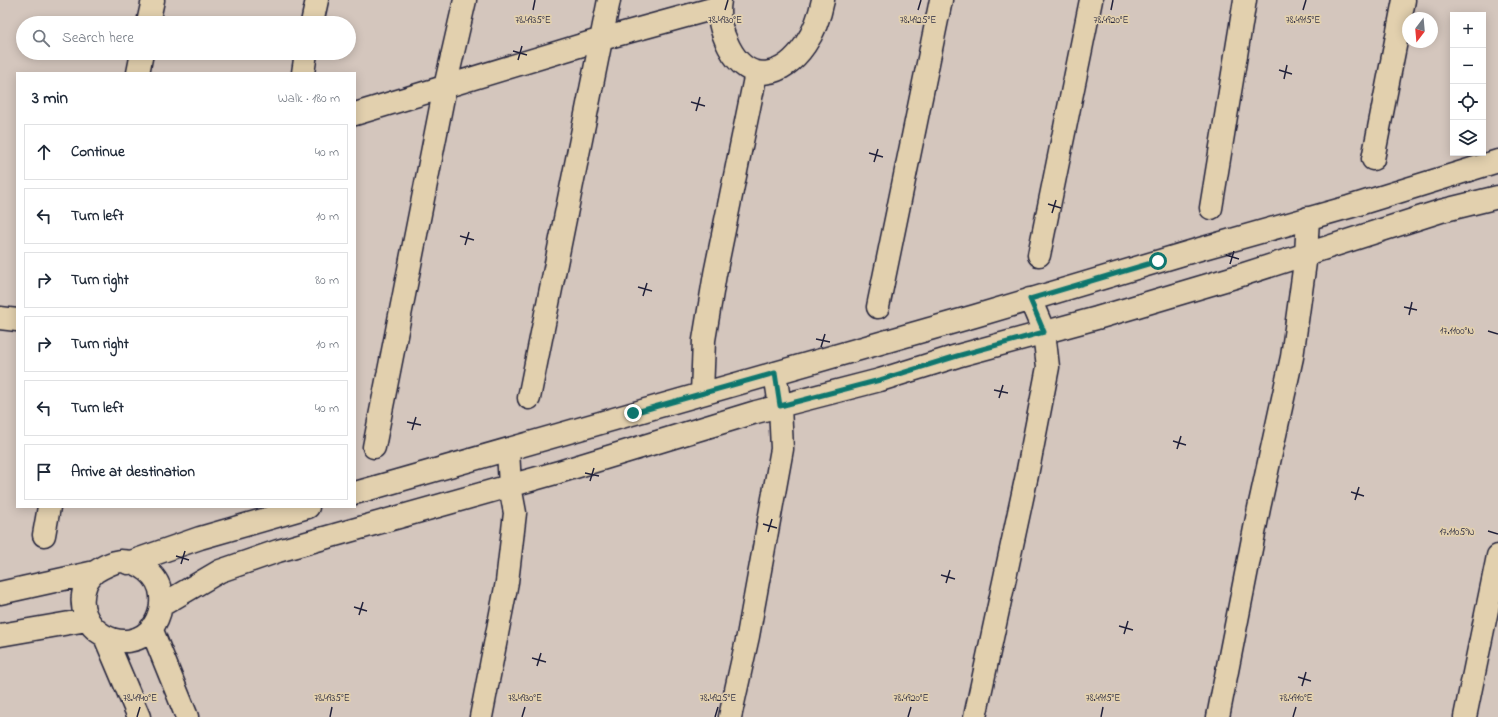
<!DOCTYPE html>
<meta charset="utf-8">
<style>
body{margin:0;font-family:"Indie Flower",sans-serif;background:#f2f2f3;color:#1f2937}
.controls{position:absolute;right:12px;top:12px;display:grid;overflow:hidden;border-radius:0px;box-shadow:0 2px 10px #0003}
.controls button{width:36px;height:36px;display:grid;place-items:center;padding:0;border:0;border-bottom:1px solid #e0e1e3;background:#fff;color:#1f2937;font:20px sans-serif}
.compass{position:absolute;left:1402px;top:12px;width:36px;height:36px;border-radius:50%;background:#fff;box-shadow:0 2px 10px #0003;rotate:196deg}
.stop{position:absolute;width:12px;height:12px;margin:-9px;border:3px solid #0f766e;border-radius:50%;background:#fff}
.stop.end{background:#0f766e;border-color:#fff;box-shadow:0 1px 4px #0008}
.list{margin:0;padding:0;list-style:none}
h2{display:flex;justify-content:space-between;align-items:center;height:52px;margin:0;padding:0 16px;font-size:17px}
h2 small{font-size:13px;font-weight:400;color:#747a83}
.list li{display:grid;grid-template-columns:26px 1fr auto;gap:12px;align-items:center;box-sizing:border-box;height:56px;margin:0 8px 8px;padding:0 8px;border:1px solid #e0e1e3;border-radius:0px}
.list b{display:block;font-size:15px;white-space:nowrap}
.list em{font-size:13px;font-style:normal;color:#747a83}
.icon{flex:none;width:22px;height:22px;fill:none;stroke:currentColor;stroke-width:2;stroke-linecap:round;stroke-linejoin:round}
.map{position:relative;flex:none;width:1498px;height:717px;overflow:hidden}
.search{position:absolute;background:#fff;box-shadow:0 2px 10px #0003;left:16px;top:16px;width:340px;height:44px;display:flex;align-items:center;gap:10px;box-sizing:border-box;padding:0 14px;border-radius:22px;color:#747a83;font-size:15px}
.panel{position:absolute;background:#fff;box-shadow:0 2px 10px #0003;left:16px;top:72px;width:340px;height:436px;border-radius:0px}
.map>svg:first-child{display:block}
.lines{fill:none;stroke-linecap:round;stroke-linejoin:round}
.minor-casing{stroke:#22223b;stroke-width:25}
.minor{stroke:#e2d0ae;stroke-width:22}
.route{stroke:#0f766e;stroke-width:5}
.ticks{fill:none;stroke:#22223b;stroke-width:1.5}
.ticks-label{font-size:10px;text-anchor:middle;fill:#22223b;stroke:#e2d0ae;stroke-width:3.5;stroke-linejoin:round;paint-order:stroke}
</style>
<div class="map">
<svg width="1498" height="717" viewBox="0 0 1498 717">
<rect width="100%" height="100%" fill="#d4c6bd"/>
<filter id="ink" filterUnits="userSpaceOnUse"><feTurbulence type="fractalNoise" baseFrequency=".025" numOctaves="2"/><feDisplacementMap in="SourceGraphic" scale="8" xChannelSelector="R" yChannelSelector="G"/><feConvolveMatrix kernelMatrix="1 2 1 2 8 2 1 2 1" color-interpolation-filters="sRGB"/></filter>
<g filter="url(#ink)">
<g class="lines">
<defs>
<path id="minor" d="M720 0C717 17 721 31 729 47 749 86 783 77 805 45 814 32 820 15 823 0
M148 23 153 0
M312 23 317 0
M138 73 142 53
M303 73 306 53
M355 114 602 39 719 7
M1373 159 1404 0
M1211 208 1245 0
M1039 255 1091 0
M878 307 941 0
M0 318 17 320
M702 393 704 340 715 274 756 73
M529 398 609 0
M374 447 445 87 465 0
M355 493 975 316 1200 249 1349 207 1498 161
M44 535 49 507
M128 563 200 538 308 507
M0 593 95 572C103 567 111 562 121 561 140 561 160 576 161 596 162 607 160 615 154 625 128 662 68 629 86 584 88 579 92 575 95 572
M162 605 220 571 278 551 559 472 756 412 880 380 957 356 1097 318 1235 277 1441 211 1498 197
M151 628 187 717
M0 635 87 620
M105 637 139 717
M481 717 507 582 515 513 510 486 508 450
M730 717 748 636 782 449 780 406 775 373
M975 717 1027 475 1048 367 1044 332 1030 299
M1218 717 1259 508 1292 357 1306 255 1308 218
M1465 717 1498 556"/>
</defs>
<use href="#minor" class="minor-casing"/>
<use href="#minor" class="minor"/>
</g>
</g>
<g class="lines" filter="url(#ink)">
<path class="route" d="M633 413 775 373 780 406 880 380 957 356 1044 332 1030 299 1158 261"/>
</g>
<path class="ticks" d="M533 10 535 0M725 10 728 0M918 10 921 0M1111 10 1113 0M1303 10 1306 0M513 51 527 55M518 60 522 46M1279 70 1292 74M1284 79 1287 65M691 102 705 106M696 111 700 97M869 153 883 157M874 162 878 149M1048 204 1061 208M1052 213 1056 200M460 236 474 240M465 245 469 232M1226 255 1239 259M1230 264 1234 251M638 287 652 291M643 296 647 283M1404 307 1417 310M1409 315 1412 302M1488 331 1498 334M816 339 830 342M821 347 825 334M994 390 1008 393M999 398 1003 385M407 422 421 425M412 430 416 417M1173 441 1186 445M1177 449 1181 436M585 473 599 476M590 481 594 468M1351 492 1364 496M1355 500 1359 487M763 524 777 528M1488 531 1498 534M768 532 772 519M176 556 189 560M181 564 185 551M941 575 955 579M946 583 950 570M354 607 367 611M359 615 363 602M1119 626 1133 630M1124 634 1128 621M532 658 546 662M537 666 541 653M1298 677 1311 681M1302 686 1306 672M137 717 140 707M330 717 332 707M522 717 525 707M715 717 718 707M908 717 911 707M1101 717 1103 707M1293 717 1296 707"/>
<g class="ticks-label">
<text x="533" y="23">78.4935°E</text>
<text x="725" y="23">78.4930°E</text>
<text x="918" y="23">78.4925°E</text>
<text x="1111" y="23">78.4920°E</text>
<text x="1303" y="23">78.4915°E</text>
<text x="1457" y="334">17.1100°N</text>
<text x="1457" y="535">17.1105°N</text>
<text x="140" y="701">78.4940°E</text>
<text x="332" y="701">78.4935°E</text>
<text x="525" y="701">78.4930°E</text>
<text x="718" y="701">78.4925°E</text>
<text x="911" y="701">78.4920°E</text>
<text x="1103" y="701">78.4915°E</text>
<text x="1296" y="701">78.4910°E</text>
</g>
</svg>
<div class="controls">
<button>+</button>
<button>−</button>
<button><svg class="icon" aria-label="locate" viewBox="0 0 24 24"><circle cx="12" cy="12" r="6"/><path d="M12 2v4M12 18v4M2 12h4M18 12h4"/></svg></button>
<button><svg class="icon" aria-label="layers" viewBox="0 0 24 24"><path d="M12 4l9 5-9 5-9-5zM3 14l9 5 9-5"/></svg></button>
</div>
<svg class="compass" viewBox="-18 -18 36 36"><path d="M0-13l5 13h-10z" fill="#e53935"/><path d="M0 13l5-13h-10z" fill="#747a83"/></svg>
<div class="stop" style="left:1158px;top:261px"></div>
<div class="stop end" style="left:633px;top:413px"></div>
<div class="search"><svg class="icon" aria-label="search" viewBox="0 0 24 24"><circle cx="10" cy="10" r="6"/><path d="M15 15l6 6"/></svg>Search here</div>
<section class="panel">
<h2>3 min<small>Walk · 180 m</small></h2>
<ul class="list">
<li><svg class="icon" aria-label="ahead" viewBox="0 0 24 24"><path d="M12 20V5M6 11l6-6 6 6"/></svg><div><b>Continue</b></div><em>40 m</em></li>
<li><svg class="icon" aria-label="left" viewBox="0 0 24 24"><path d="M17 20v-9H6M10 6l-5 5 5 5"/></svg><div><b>Turn left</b></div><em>10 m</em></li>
<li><svg class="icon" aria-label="right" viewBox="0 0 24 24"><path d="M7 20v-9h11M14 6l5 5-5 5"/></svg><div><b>Turn right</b></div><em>80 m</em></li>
<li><svg class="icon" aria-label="right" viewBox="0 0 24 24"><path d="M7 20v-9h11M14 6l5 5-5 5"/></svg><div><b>Turn right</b></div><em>10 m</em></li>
<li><svg class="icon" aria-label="left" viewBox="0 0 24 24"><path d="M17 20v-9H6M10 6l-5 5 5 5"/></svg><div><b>Turn left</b></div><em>40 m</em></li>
<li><svg class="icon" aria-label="arrive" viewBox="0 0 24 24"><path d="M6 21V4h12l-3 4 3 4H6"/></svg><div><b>Arrive at destination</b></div></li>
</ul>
</section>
</div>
